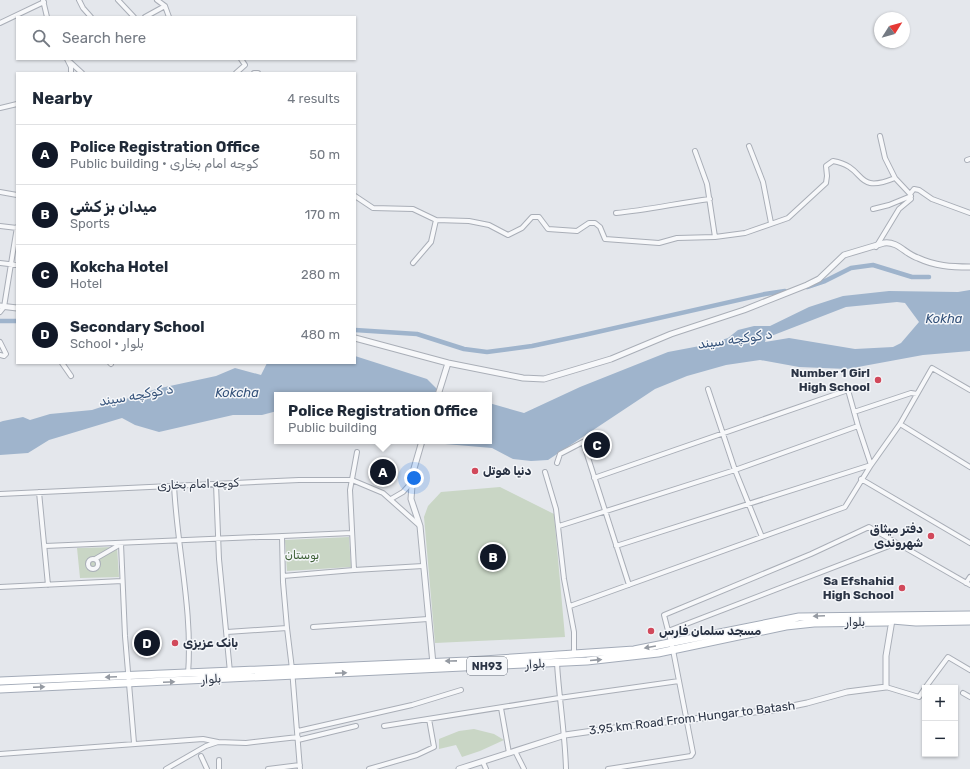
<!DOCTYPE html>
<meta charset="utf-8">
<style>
body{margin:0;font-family:Rubik,"Noto Naskh Arabic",sans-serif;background:#f6f6f7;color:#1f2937}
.controls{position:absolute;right:12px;bottom:12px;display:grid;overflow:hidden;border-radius:0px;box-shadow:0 1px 3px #0004}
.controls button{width:36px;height:36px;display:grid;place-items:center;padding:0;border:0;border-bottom:1px solid #e0e1e3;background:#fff;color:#1f2937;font:20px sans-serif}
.compass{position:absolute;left:874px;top:12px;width:36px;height:36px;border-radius:50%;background:#fff;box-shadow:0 1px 3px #0004;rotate:53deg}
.you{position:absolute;left:414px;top:478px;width:14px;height:14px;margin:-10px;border:3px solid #fff;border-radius:50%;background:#1a73e8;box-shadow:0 0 0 6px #1a73e833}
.badge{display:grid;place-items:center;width:26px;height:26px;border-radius:50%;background:#111827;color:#fff;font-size:13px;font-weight:700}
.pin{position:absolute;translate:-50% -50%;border:2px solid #fff;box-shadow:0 1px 4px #0006}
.popup{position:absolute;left:274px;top:392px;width:218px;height:52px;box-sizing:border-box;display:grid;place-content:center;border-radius:0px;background:#fff;filter:drop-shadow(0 1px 3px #0005);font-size:13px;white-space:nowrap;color:#747a83}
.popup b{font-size:15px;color:#1f2937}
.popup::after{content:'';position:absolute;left:50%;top:100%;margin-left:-8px;border:8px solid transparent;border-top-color:#fff}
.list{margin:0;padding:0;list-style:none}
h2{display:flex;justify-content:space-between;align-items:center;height:52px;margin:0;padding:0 16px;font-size:17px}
h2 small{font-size:13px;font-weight:400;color:#747a83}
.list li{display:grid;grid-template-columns:26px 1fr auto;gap:12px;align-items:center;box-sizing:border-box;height:60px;padding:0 16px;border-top:1px solid #e0e1e3}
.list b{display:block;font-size:15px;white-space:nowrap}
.list p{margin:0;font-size:13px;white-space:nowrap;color:#747a83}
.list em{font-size:13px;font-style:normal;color:#747a83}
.icon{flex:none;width:22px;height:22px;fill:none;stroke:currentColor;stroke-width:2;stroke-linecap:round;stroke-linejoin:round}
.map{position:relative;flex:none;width:970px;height:769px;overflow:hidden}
.search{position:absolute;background:#fff;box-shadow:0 1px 3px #0004;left:16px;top:16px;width:340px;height:44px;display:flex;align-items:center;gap:10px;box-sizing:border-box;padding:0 14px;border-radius:0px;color:#747a83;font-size:15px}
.panel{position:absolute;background:#fff;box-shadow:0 1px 3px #0004;left:16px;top:72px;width:340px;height:292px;border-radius:0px}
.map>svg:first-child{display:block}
.green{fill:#c9d6c5}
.water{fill:#9fb4cc;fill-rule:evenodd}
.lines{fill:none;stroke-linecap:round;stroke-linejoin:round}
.canal{stroke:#9fb4cc;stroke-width:4.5}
.minor-casing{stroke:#a9aeb7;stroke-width:6}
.tertiary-casing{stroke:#a9aeb7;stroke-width:7}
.primary-casing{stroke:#a3abb8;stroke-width:9}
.minor{stroke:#f7f8fa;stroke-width:4}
.tertiary{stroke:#f7f8fa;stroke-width:5}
.primary{stroke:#fff;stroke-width:7}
.oneway{fill:#959aa2}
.poi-dot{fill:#d1495b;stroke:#f4f6f9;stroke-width:1.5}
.labels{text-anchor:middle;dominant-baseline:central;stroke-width:3;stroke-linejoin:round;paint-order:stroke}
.shield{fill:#f4f6f9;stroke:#676e7b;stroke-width:1}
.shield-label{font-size:11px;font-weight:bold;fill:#2b3445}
.poi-label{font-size:12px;font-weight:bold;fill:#2b3445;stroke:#f4f6f9;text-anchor:end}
.street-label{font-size:12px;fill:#2b3445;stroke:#f4f6f9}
.park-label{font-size:12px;fill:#3f6138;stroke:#f4f6f9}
.water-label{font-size:13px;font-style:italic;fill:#34527a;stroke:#f4f6f9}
</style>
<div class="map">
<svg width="970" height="769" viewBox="0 0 970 769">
<rect width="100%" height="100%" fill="#e4e7ec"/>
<path class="green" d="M500 487 554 514 565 637 435 643 424 517 428 506 441 492Z
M349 537 351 567 287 571 285 540Z
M117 547 119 577 80 578 77 548Z
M474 729 494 734 504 740 480 751 462 757 456 745 439 749V739L459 731Z"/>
<path class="water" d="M970 290V351L923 355 847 369 799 367 760 360 726 365 687 376 655 389 548 460 531 461 513 459 492 448 410 441H489V403L524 413 580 387 668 352 705 345 728 338 738 330 754 326H770L809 307 843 296 889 291 958 292ZM897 302 905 303 919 322 901 343 893 347 855 349 789 338 765 342 766 338 846 307Z
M355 356 427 379 443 395H277V411L262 415H233L159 432 135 425 122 418 49 440 28 453 0 455V422L3 421 23 417 30 420 50 414 92 410 156 389 216 376 235 368 261 375 267 363H355Z"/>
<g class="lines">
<path class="canal" d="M807 287 825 281 851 268 873 265 912 277H929
M0 321H17
M355 330 417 334 464 349 487 352 532 346 584 335 765 294 785 291"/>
<defs>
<path id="minor" d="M43 0 47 17
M79 0 83 8 91 17
M118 0 134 17
M157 0 165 6 169 17
M145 17 165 6
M0 23 44 2
M67 59 71 67V73
M70 62 82 73
M236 73 245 65 241 59
M254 73H258
M0 108 17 104
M880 136 885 158 895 178
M749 146 763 182 771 223
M695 151 707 184 715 237
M967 160 970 159
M0 192 17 195
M355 196 373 208 413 209 436 220 469 221 489 225 508 235 522 228 532 217H539L548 229 577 231 589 223H595L600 227 605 239 659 243 677 238 715 237 745 233 788 218 826 183 827 176 826 166 833 161C868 167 853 195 895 178L910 194
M873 209 889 205 911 196
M616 213C648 210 678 203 710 199
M0 226 17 228
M876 247 899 209 911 199 910 194 914 189 919 190 932 199 970 213
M0 263 17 265
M413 263 431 242 436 220
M0 312 4 307 17 227
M0 342 6 354 4 356 0 355
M62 363 71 376
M110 363 111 364
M708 389 735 470 762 537
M854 412 911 393 917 394
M900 424 970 467
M557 463 560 454 583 442 629 585
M545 472 556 509 564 579 574 632V654
M594 478 848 390 858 426
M861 479 970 543
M216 484 219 559 230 672
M174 485C177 548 193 611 188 674
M39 492 48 585
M0 494 299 480H352L383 493 420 526
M391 499 403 492 412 482
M559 526 735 470 858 426 871 465 616 546
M282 536 283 582 287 628
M45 546 352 533
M88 564a5 5 0 1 1 10 0a5 5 0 1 1-10 0Z
M95 559 121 544 125 636 134 743
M354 570 350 490 357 452
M283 576 354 570 423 566
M966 583 970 577
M0 587 122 581
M570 606 845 507 871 465 900 424 932 368 970 390
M313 627 428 619
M668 631 897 543
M227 632 287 628 292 669 300 769
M557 663C559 698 565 733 566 769
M886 687 919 697 925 688
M925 688 948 657 970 670
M963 693 970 697
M501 708 509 753
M384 726 559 698 679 681
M298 731 412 705 461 690
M298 740 356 726
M515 751 524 769
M0 754 203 739 218 742
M201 756 207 769
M483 762 486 769
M166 769 206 746 218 742 246 743 298 737
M219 769V760
M268 769 300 765
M369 769 417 755 434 747 429 719
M608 769 691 756 693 753 673 650 664 615 811 554 869 527 970 585"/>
<path id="tertiary" d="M0 306 17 308
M355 338 448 363 523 378 544 379 611 359 671 334 744 310 807 285 819 279 844 255 884 243C898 241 905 254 918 258 935 266 951 267 970 267
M438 395 448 363
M422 441 413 472 411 499 420 526 433 664
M459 769 565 735 621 727 773 710 807 703 847 692 886 687V656L892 620"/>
<path id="primary" d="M0 681 468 661 574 654 634 650 799 617 970 615
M0 689 587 661 658 653 786 626 814 623 887 622 892 620 916 622 970 621"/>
</defs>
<use href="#minor" class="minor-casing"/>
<use href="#tertiary" class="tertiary-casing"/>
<use href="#primary" class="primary-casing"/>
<use href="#minor" class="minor"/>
<use href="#tertiary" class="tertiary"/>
<use href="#primary" class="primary"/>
</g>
<defs><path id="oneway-solid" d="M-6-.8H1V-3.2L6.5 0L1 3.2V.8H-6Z"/></defs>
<g class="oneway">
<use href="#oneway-solid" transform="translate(819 616) rotate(177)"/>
<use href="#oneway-solid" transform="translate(650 647) rotate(170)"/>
<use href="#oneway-solid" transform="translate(596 660) rotate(-5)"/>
<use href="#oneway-solid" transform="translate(451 661) rotate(179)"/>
<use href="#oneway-solid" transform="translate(341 673) rotate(-2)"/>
<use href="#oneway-solid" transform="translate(111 677) rotate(178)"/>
<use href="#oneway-solid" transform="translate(169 682) rotate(-2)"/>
<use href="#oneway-solid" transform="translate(39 687) rotate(-3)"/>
</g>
<g class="poi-dot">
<circle cx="878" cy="380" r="4"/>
<circle cx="475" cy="471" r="4"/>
<circle cx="931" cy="536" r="4"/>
<circle cx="902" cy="588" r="4"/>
<circle cx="651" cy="631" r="4"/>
<circle cx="175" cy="643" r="4"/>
</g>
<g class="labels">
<rect class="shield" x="467" y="657" width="40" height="18" rx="3"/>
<g class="shield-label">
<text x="487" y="666">NH93</text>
</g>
<g class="poi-label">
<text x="870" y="373">Number 1 Girl<tspan x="870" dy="14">High School</tspan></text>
<text x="483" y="471" text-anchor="start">دنیا هوتل</text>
<text x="923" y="529">دفتر میثاق<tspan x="923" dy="14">شهروندی</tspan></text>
<text x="894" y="581">Sa Efshahid<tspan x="894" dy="14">High School</tspan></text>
<text x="659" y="631" text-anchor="start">مسجد سلمان فارس</text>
<text x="183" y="643" text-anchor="start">بانک عزیزی</text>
</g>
<g class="street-label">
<text transform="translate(198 484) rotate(-2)">کوچه امام بخاری</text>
<text transform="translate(855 622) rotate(-1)">بلوار</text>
<text transform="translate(535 664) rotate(-4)">بلوار</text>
<text transform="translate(211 679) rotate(-4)">بلوار</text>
<text transform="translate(692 718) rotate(-7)">3.95 km Road From Hungar to Batash</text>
</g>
<g class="park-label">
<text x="302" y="555">بوستان</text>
</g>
<g class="water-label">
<text x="944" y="318">Kokha</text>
<text transform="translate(735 339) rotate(-8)">د کوکچه سیند</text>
<text x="237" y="392">Kokcha</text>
<text transform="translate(136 395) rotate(-10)">د کوکچه سیند</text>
</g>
</g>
</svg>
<div class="controls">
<button>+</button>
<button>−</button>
</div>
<svg class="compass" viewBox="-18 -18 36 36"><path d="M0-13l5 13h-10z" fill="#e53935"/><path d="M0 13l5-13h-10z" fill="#747a83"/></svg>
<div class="you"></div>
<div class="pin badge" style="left:383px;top:472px">A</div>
<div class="popup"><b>Police Registration Office</b>Public building</div>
<div class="pin badge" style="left:493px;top:557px">B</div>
<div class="pin badge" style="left:597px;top:445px">C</div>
<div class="pin badge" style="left:147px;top:643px">D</div>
<div class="search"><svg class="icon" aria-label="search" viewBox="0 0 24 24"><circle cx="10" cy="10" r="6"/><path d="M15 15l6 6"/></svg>Search here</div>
<section class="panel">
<h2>Nearby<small>4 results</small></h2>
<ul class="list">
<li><span class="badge">A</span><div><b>Police Registration Office</b><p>Public building · کوچه امام بخاری</p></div><em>50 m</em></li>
<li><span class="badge">B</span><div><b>میدان بز کشی</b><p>Sports</p></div><em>170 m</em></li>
<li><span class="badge">C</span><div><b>Kokcha Hotel</b><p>Hotel</p></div><em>280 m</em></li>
<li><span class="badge">D</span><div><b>Secondary School</b><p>School · بلوار</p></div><em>480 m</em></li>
</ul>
</section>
</div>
